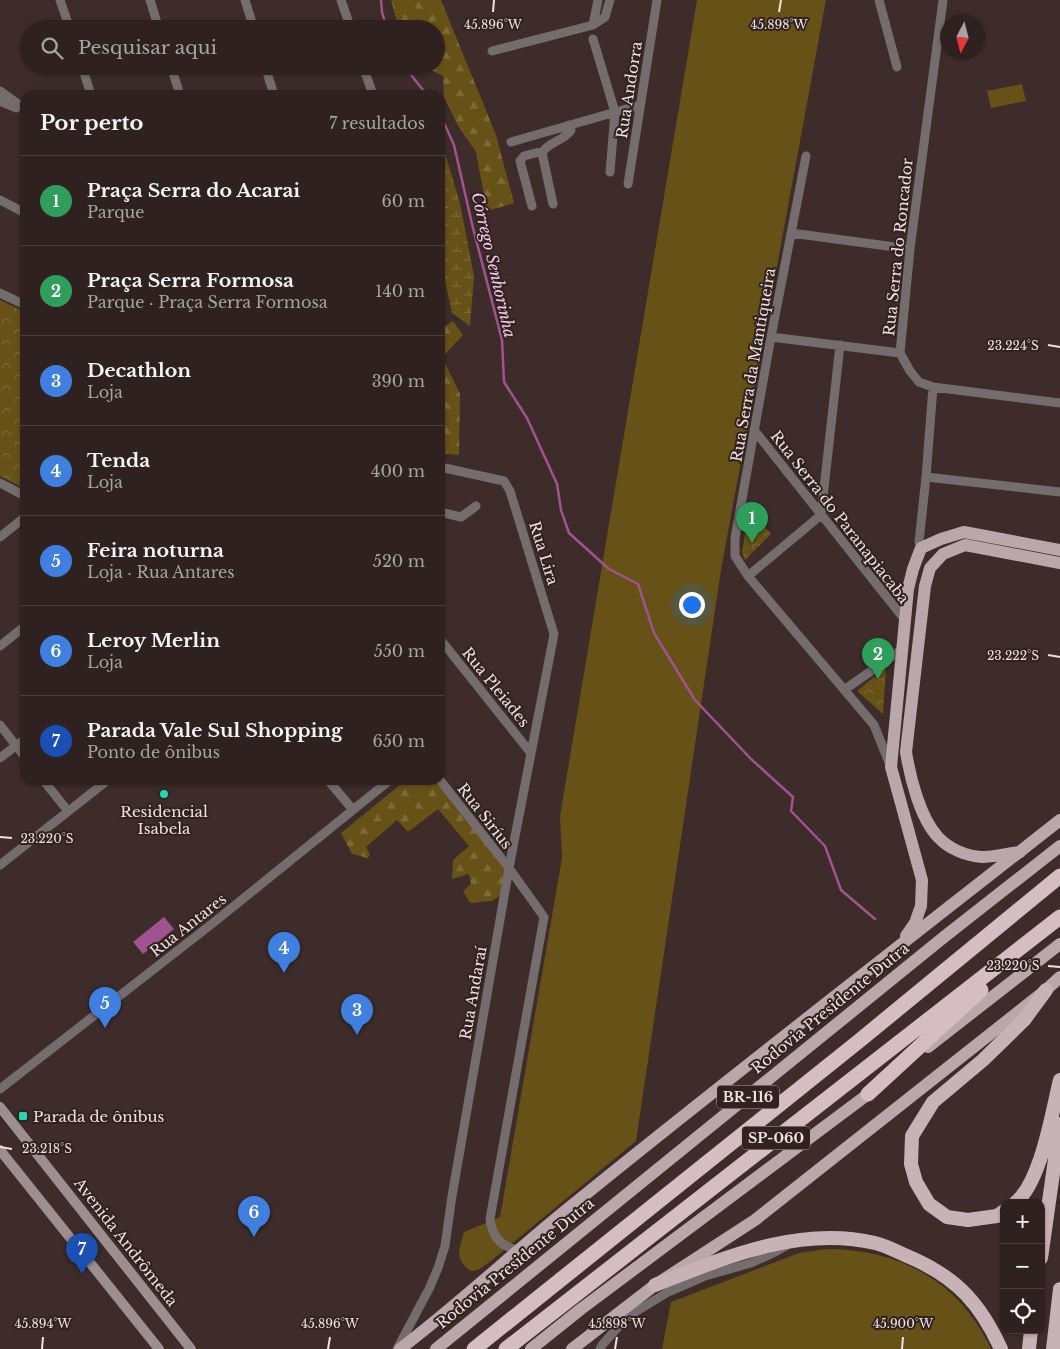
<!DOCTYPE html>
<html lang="pt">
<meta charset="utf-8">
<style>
body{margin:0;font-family:"Libre Baskerville",serif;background:#3a2e2c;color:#f1f3f6}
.controls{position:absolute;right:15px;bottom:15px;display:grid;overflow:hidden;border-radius:10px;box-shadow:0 1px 4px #0004}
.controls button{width:45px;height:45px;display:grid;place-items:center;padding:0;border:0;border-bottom:1px solid #493e3d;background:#2e211f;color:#f1f3f6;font:25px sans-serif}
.compass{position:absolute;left:940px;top:15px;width:45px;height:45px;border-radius:50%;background:#2e211f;box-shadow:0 1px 4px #0004;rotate:187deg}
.you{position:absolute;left:691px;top:604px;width:18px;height:18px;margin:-12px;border:4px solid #fff;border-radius:50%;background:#1a73e8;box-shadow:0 0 0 8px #1a73e833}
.badge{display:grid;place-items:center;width:32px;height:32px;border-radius:50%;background:#8bbbb9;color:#fff;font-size:16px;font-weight:700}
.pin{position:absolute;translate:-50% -41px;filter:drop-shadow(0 1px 2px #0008)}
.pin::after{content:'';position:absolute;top:26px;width:18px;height:15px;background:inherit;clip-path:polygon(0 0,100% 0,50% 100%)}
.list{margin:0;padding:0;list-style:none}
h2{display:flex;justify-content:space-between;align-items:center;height:65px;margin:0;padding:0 20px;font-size:21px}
h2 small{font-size:16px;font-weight:400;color:#a7a3a4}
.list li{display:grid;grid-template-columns:32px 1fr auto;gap:15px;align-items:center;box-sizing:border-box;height:90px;padding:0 20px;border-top:1px solid #493e3d}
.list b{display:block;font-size:19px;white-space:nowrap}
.list p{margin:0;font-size:16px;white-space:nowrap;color:#a7a3a4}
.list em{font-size:16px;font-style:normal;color:#a7a3a4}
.icon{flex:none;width:28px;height:28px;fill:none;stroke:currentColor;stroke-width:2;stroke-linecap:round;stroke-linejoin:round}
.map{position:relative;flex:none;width:1060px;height:1349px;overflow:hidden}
.search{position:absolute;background:#2e211f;box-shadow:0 1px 4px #0004;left:20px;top:20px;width:425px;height:55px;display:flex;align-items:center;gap:12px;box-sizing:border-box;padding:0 18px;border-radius:28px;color:#a7a3a4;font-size:19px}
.panel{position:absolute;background:#2e211f;box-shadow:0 1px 4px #0004;left:20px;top:90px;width:425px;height:695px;border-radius:15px}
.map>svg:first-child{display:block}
.green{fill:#665116}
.forest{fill:url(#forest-firs)}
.wetland{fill:url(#wetland-marsh)}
.park{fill:url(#park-crowns)}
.water{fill:#a05390}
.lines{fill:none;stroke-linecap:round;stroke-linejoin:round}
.stream{stroke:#a05390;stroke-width:2.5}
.minor{stroke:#756c6e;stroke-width:9}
.secondary{stroke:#9c8e91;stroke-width:10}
.primary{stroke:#baa7ab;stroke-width:12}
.trunk{stroke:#c7b2b7;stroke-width:14}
.motorway{stroke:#d4bec3;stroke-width:15}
.ticks{fill:none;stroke:#ede2df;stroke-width:2}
.poi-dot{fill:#25d5ae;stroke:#32221f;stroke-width:2}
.labels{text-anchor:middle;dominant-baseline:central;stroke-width:4;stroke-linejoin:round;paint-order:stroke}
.shield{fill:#32221f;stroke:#b5a8a5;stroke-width:1}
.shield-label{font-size:14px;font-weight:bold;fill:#ede2df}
.street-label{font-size:15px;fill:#ede2df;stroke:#32221f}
.poi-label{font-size:15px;fill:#ede2df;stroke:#32221f}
.water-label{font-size:16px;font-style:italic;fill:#f6cbeb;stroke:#32221f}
.ticks-label{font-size:12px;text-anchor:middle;fill:#ede2df;stroke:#32221f;stroke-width:4;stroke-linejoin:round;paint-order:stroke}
</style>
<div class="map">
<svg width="1060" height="1349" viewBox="0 0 1060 1349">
<defs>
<pattern id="forest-firs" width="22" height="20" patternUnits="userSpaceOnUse" patternTransform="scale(1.25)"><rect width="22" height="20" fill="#665116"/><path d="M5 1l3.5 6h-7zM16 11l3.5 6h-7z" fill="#7c6a37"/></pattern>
<pattern id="wetland-marsh" width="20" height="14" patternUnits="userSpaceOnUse" patternTransform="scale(1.25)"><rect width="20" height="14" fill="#665116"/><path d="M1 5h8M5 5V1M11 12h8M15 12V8" fill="none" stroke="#7c6a37"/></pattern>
<pattern id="park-crowns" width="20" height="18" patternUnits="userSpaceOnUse" patternTransform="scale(1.25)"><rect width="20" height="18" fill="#665116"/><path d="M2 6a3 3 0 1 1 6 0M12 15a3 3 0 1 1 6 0" fill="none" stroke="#7c6a37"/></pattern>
</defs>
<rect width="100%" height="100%" fill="#3d2c29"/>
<path class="green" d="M697 0H826L721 570 636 1141 492 1260 478 1270 471 1271C454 1260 459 1249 464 1232L500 1217 562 858 560 816Z
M1022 84 1026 101 991 108 987 91Z
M827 1249C900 1249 960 1282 991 1349H662L671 1302 799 1253Z"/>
<path class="forest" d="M391 0H441L496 135 514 203 487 211 476 152 458 126 444 97 443 76 423 66H436V29H399Z
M453 321 463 335 442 357 460 394 459 455 440 453V330Z
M406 780H436L505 869 502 894 492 901 470 903 463 891 471 884 469 874 452 879 453 860 469 846 438 809 408 832 397 820 366 847 370 854 368 858 352 854 341 833Z"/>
<path class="wetland" d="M440 137 460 203 474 276 470 326 452 313 440 258Z"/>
<path class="park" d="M0 300 25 312V489L0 476Z
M749 511 771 534 745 560 742 552Z
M886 667 883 714 857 691Z"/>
<path class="water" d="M164 917 174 929 143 954 133 942Z"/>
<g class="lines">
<path class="stream" d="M381 0 382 12 387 29
M404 66 427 95
M440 114 454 145 472 224 502 340 504 382 527 418 557 484 561 510 569 533 609 569 638 584 654 633 695 700 751 759 793 797 791 811 825 846 841 890 875 919"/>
<path class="minor" d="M60 0 70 29
M150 0 159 29
M245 0 254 29
M341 0 351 29
M879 0 897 67
M943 0 910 249 900 353 910 371 919 382 933 387 1060 403
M593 25 598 0
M593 39 615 112 610 172
M492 51 593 25 605 17 610 0
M82 66 91 95
M171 66 180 95
M265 66 274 95
M363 66 373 95
M0 91 25 109
M0 101 16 108
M511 142 640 105
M806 156 771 337 735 538V556L748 576 874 725 890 765
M628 184 657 0
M0 200 25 213
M553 204 542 153C548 142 564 141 571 130L569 125
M532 206 520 161 524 156 543 151
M791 233 910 249
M0 293 25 305
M771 337 900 353
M754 430 905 620
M926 477 1060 492
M0 483 25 496
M440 512 461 517 476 506
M0 537 25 517
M919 542 926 477 933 387
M748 576 821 515 840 345
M440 639 530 752
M0 646 25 626
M844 690 901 650
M0 725 25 757
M0 758 25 739
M43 780 68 811
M328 780 353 810
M440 780 509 868 544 917 490 1219C492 1236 501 1247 518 1250
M0 865 108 780
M0 1089 213 923 390 780
M397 1349 429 1289 438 1268 445 1246 452 1196 509 868 554 634 510 491 504 481 440 467
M600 1349 602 1345 627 1317 668 1292 705 1276 751 1263 771 1254 786 1246"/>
<path class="secondary" d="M0 1107 191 1349
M0 1150 159 1349"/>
<path class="primary" d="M1020 852C1008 853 994 857 982 857 966 856 949 849 938 837 920 818 910 777 906 752L925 586 930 568 943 554 965 545 1060 563
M906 936 915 923 921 906 922 880 891 767 908 589 913 569 921 548 941 539 964 532 1060 550
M928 1047 1060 944
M400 1349C459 1304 512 1254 570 1207 731 1076 896 949 1060 820
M436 1349 944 937 1060 846
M531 1349 581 1309 875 1089
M572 1349 655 1285 755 1220 1046 990 1060 977"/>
<path class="trunk" d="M1015 1203C1041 1183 1052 1112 1060 1080
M1004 1211 997 1216 968 1220 947 1217 929 1204 916 1182 911 1164 912 1136 933 1102 983 1060 1024 1020 1046 990
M1041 1258 1060 1124
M655 1285C724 1258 799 1225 875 1243 888 1246 901 1254 914 1259 958 1279 981 1305 1001 1349
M1029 1349 1031 1330
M1053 1349 1060 1289"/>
<path class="motorway" d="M868 1094 981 990
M474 1349 859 1041 1060 876
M506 1349 1060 917"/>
</g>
<path class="ticks" d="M493 12 494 0M779 12 781 0M1048 345 1060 347M1048 655 1060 657M0 837 12 838M1048 966 1060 967M0 1147 12 1149M42 1349 43 1337M328 1349 330 1337M615 1349 617 1337M902 1349 903 1337"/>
<g class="poi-dot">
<circle cx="164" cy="794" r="5"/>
<rect x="18" y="1111" width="10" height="10" rx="2.5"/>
</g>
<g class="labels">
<g class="shield">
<rect x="717" y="1085.5" width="62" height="23" rx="4"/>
<rect x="742" y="1126.5" width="68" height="23" rx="4"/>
</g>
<g class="shield-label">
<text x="748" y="1097">BR-116</text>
<text x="776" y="1138">SP-060</text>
</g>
<g class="street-label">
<text transform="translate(629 90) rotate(-81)">Rua Andorra</text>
<text transform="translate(898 247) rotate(-84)">Rua Serra do Roncador</text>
<text transform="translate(753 365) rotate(-80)">Rua Serra da Mantiqueira</text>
<text transform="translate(840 517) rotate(52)">Rua Serra do Paranapiacaba</text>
<text transform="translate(544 553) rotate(73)">Rua Lira</text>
<text transform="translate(496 687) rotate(51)">Rua Pleiades</text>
<text transform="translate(485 816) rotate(52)">Rua Siríus</text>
<text transform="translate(188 925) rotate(-38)">Rua Antares</text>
<text transform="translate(473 993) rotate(-80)">Rua Andaraí</text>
<text transform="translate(830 1008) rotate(-39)">Rodovia Presidente Dutra</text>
<text transform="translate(126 1242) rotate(52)">Avenida Andrômeda</text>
<text transform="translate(515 1263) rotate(-39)">Rodovia Presidente Dutra</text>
</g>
<g class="poi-label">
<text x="164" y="811">Residencial<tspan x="164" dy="17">Isabela</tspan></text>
<text x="33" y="1116" text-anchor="start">Parada de ônibus</text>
</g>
<g class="water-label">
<text transform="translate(494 265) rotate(77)">Córrego Senhorinha</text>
</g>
</g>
<g class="ticks-label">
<text x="493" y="29">45.896°W</text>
<text x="779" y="29">45.898°W</text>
<text x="1013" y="350">23.224°S</text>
<text x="1013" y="660">23.222°S</text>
<text x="47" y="843">23.220°S</text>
<text x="1013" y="970">23.220°S</text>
<text x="47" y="1153">23.218°S</text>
<text x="43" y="1328">45.894°W</text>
<text x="330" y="1328">45.896°W</text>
<text x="617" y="1328">45.898°W</text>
<text x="903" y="1328">45.900°W</text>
</g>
</svg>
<div class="controls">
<button>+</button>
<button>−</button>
<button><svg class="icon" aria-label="locate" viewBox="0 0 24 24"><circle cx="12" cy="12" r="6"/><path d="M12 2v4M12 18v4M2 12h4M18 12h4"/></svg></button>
</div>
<svg class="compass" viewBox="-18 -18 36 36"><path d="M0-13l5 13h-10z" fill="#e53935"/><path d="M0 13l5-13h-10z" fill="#a7a3a4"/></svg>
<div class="you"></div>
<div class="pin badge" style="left:752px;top:543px;background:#2e9e5b">1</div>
<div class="pin badge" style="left:878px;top:679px;background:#2e9e5b">2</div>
<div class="pin badge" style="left:357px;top:1035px;background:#3f7fe0">3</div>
<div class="pin badge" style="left:284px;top:973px;background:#3f7fe0">4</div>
<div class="pin badge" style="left:105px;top:1028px;background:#3f7fe0">5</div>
<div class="pin badge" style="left:254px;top:1237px;background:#3f7fe0">6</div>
<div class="pin badge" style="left:82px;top:1274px;background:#1a4fb4">7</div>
<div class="search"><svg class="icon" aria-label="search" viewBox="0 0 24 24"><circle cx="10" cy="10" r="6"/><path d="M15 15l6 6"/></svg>Pesquisar aqui</div>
<section class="panel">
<h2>Por perto<small>7 resultados</small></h2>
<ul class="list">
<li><span class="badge" style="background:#2e9e5b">1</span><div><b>Praça Serra do Acarai</b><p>Parque</p></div><em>60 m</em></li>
<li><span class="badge" style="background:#2e9e5b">2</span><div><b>Praça Serra Formosa</b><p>Parque · Praça Serra Formosa</p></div><em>140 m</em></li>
<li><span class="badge" style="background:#3f7fe0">3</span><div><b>Decathlon</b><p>Loja</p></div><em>390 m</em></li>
<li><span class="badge" style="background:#3f7fe0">4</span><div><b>Tenda</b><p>Loja</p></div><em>400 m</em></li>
<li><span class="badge" style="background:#3f7fe0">5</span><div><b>Feira noturna</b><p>Loja · Rua Antares</p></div><em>520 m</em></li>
<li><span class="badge" style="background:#3f7fe0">6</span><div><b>Leroy Merlin</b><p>Loja</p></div><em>550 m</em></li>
<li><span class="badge" style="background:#1a4fb4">7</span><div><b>Parada Vale Sul Shopping</b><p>Ponto de ônibus</p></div><em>650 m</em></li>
</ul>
</section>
</div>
